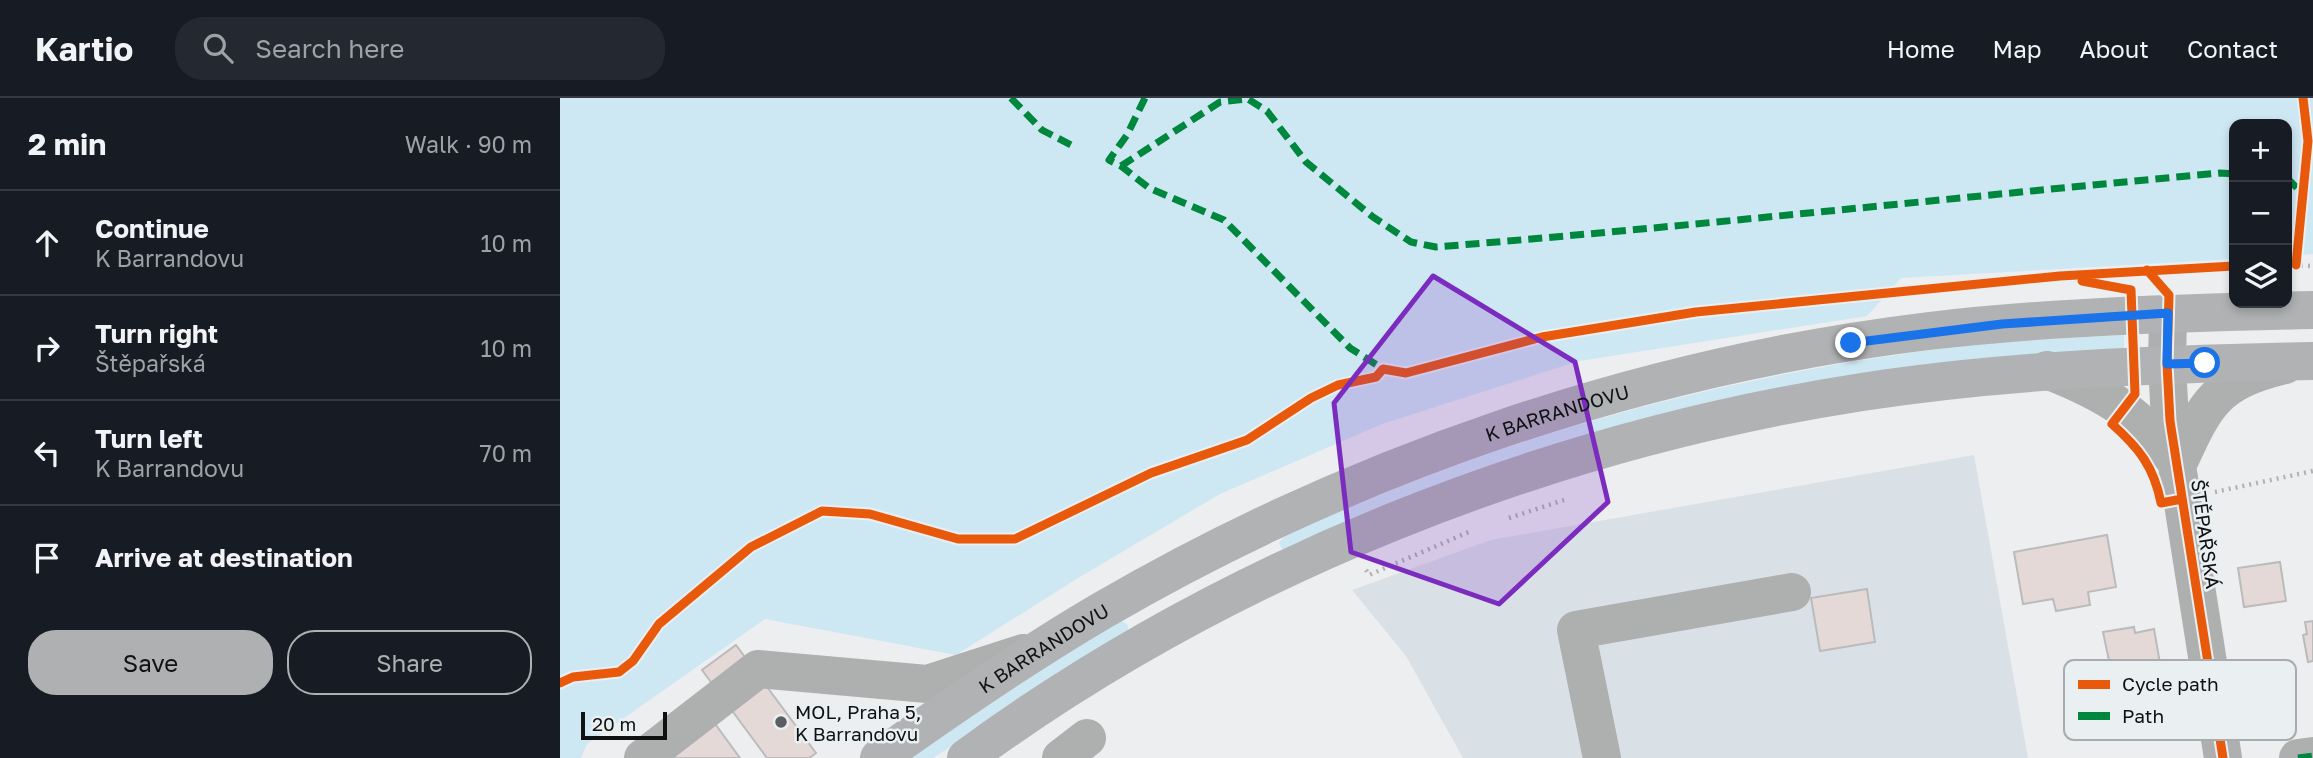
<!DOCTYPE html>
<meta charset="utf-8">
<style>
body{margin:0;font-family:"Golos Text",sans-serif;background:#242831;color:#f1f3f6}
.controls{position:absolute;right:21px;top:21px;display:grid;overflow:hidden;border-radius:14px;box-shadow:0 4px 10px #0003}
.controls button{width:63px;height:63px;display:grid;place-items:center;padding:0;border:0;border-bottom:2px solid #363941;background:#171b24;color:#f1f3f6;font:35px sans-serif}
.scale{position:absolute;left:21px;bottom:18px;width:86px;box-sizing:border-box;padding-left:7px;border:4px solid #0f1112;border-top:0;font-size:19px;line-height:24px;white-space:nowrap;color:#0f1112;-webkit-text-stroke:5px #eaeff2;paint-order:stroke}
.stop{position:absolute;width:21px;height:21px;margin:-16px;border:5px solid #1a73e8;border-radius:50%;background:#fff}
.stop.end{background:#1a73e8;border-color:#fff;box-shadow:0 2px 7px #0008}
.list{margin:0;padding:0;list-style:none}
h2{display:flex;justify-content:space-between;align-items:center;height:91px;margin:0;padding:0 28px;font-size:30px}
h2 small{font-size:23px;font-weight:400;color:#9ea1a6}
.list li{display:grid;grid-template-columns:46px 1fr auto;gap:21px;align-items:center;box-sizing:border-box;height:105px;padding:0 28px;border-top:2px solid #363941}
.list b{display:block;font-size:26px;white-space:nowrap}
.list p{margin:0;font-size:23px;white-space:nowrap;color:#9ea1a6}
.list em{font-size:23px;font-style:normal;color:#9ea1a6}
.actions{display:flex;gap:14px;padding:21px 28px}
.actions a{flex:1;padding:16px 0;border:2px solid #aeb0b2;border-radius:28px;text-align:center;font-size:24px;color:#aeb0b2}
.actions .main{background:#aeb0b2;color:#111}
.icon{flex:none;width:38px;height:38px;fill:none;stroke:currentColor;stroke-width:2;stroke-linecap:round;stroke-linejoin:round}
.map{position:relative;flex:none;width:1753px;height:660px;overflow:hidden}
header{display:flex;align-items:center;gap:42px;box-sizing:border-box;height:98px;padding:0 35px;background:#171b24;border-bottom:2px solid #363941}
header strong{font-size:33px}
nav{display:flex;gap:38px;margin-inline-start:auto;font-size:24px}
.search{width:490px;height:63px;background:#242831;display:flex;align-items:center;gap:18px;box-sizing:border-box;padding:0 24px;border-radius:28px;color:#9ea1a6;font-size:26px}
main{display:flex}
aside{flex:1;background:#171b24}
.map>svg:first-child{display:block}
.built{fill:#dae1e6}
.green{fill:#cde7f3}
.building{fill:#e4d9d7;stroke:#bcbbbc;stroke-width:2}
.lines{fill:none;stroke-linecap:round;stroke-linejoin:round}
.path{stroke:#b0b1b2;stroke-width:4.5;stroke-dasharray:2 5;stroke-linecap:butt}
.minor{stroke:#aeafaf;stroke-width:38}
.major{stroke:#b0b2b4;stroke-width:38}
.quiet{stroke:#00873e;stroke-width:7;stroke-dasharray:14 7;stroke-linecap:butt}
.cycleway-casing{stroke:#eaeff2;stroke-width:13}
.cycleway{stroke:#e8590c;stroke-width:9}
.route{stroke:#1a73e8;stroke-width:9}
.marked{fill:#7b2cbf;fill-opacity:0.2;stroke:#7b2cbf;stroke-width:5;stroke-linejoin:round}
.poi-dot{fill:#5c5e60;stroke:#eaeff2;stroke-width:2.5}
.labels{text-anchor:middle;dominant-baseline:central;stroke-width:5;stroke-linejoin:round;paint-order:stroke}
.street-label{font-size:19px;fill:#0f1112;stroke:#eaeff2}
.poi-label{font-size:19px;fill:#0f1112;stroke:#eaeff2;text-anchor:start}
.key{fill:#eaeff2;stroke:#a8acaf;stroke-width:2}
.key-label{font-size:19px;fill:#0f1112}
</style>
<header>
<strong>Kartio</strong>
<div class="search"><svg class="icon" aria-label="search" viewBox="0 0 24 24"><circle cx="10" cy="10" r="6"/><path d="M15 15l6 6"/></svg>Search here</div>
<nav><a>Home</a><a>Map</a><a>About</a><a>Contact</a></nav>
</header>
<main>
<aside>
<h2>2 min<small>Walk · 90 m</small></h2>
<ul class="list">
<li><svg class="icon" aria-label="ahead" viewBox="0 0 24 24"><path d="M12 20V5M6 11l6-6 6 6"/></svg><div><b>Continue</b><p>K Barrandovu</p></div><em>10 m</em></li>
<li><svg class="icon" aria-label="right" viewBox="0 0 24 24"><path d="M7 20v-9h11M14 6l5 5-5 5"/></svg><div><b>Turn right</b><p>Štěpařská</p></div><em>10 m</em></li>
<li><svg class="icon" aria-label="left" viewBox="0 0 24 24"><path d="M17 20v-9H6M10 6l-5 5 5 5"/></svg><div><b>Turn left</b><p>K Barrandovu</p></div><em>70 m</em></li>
<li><svg class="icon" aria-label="arrive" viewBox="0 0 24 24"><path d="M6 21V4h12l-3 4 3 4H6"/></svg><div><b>Arrive at destination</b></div></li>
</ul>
<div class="actions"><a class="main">Save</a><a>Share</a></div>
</aside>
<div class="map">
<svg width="1753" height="660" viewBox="0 0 1753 660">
<rect width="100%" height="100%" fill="#eceef0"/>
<path class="built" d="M1414 357 1468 660H903L846 558 792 492 931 442Z"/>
<path class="green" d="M0 0H1753V156L1727 158V26H1674V161L1341 180 1307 218 1019 263 822 326 660 396 518 480 396 557 205 521 27 646 21 660H0Z
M1564 237V250L1414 261 726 452 722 451 719 445C726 432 786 411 803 404 996 322 1202 272 1411 247 1462 241 1513 240 1564 237Z
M562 523 568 527V534L373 660H351C419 611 488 563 562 523Z"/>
<path class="building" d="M1547 437 1556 489 1528 494 1530 507 1496 513 1493 501 1463 506 1454 454Z
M1720 464 1726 503 1684 509 1678 470Z
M1307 491 1315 544 1260 553 1251 500Z
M1753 523V563L1748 564 1743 537 1747 536 1745 524Z
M1574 529 1575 535 1594 531 1601 571 1559 578 1560 581 1553 582 1543 534Z
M176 547 256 655 249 660H207L142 572Z
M153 623 180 660H102Z"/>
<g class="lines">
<path class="path" d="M1727 167 1753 168
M1507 180 1526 184
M823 271 846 275 982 239 1136 214 1500 178 1674 168
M1655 394 1753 373
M949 420 1004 402
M806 472 809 477 911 433"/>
<path class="minor" d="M1608 215 1607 266 1610 323 1663 660
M1487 272C1548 296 1577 314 1618 366
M1618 366C1646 305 1655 284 1725 267
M83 660 198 571 367 586 463 555
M501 660 527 640
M1042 660 1016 532 1232 494
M1738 660 1753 658"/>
<g class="major">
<path id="s1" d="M319 660C392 608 466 557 543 512 794 366 1080 268 1369 233 1497 218 1625 215 1753 212"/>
<path d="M406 660C665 470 985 343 1302 294 1452 271 1602 266 1753 263"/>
</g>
<path class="quiet" d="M451 0 482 32 511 47
M585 0 567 37 549 62 561 68 589 90 664 122 790 250 823 271 820 274
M561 68 660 4 688 1 707 13 746 64 813 119 851 144 876 149C1137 128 1398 99 1660 75L1674 76
M1727 80 1742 95
M1738 660 1753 658"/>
<defs>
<path id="cycleway" d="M1736 167 1748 43 1743 0
M1587 172 1609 197 1607 266 1610 323 1663 660
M1522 183 1571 192 1575 296 1552 326C1579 350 1594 369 1601 405L1622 401
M0 585 13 579 59 574 73 563 99 526 191 449 262 413 310 416 398 441H455L591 375 687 342 751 300 778 287 816 279 823 271 846 275 982 239 1136 214 1500 178 1674 168"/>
</defs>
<use href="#cycleway" class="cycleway-casing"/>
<use href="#cycleway" class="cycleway"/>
</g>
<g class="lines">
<path class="route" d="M1291 245 1442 226 1608 215 1607 266 1645 265"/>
</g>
<path class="marked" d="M873 178 1015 264 1048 404 939 506 791 454 774 305Z"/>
<circle class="poi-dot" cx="221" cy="624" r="7"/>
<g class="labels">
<g class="street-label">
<text stroke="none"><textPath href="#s1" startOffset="765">K BARRANDOVU</textPath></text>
<text transform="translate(1646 436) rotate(82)">ŠTĚPAŘSKÁ</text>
<text stroke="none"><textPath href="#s1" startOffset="198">K BARRANDOVU</textPath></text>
</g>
<g class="poi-label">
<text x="235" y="613">MOL, Praha 5,<tspan x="235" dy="22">K Barrandovu</tspan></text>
</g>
</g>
<rect x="1504" y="562" width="232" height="80" rx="10" class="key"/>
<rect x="1518" y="582" width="32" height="9" fill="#e8590c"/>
<rect x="1518" y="614" width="32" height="8" fill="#00873e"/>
<g class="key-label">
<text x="1562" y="593">Cycle path</text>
<text x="1562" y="625">Path</text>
</g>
</svg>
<div class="controls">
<button>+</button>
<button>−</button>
<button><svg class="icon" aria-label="layers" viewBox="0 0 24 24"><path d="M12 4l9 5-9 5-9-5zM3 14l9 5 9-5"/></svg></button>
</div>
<div class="scale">20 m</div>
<div class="stop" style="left:1645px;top:265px"></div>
<div class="stop end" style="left:1291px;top:245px"></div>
</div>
</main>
